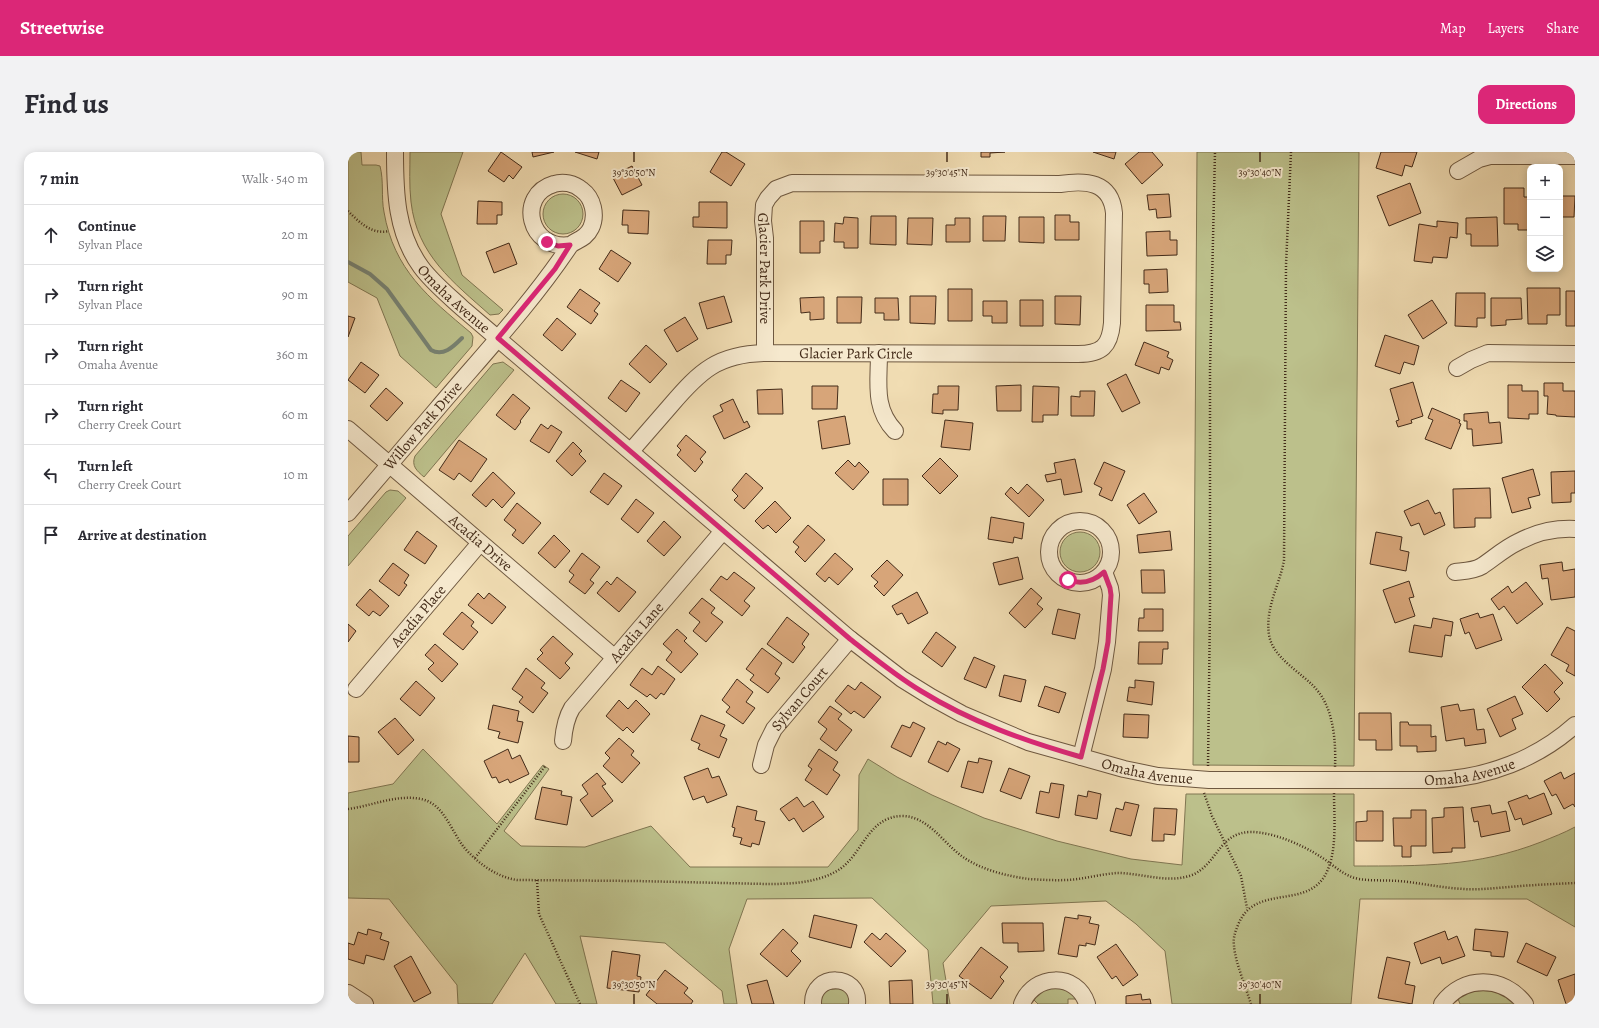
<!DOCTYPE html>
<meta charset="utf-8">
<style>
body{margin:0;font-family:Alegreya,serif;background:#f2f2f3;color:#2b2b33}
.controls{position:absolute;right:12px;top:12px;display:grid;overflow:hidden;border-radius:8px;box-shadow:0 2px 10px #0003}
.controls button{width:36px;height:36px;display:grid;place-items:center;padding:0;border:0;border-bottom:1px solid #e1e1e2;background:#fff;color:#2b2b33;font:20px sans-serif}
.stop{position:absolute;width:12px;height:12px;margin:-9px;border:3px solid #db2777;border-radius:50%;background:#fff}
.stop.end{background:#db2777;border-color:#fff;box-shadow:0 1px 4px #0008}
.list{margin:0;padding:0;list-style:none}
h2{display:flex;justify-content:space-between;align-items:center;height:52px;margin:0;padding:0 16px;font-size:17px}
h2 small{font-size:13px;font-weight:400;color:#7c7c81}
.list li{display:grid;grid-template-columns:26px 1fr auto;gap:12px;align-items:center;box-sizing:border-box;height:60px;padding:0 16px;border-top:1px solid #e1e1e2}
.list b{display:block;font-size:15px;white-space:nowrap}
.list p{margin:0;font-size:13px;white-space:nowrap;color:#7c7c81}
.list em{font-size:13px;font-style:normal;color:#7c7c81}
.icon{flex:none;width:22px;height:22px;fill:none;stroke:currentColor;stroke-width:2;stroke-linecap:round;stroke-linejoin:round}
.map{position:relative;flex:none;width:1227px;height:852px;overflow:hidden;border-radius:12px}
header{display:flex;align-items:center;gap:24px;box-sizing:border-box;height:56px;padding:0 20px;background:#db2777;color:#fff}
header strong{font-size:19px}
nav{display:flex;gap:22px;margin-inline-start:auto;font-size:14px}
.intro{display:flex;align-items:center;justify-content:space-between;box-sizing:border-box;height:96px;padding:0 24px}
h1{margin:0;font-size:28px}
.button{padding:10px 18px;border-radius:12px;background:#db2777;color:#fff;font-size:14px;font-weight:700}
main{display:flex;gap:24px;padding:0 24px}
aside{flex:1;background:#fff;border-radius:12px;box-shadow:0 2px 10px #0003}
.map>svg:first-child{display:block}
.green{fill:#bcc08b;stroke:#807652}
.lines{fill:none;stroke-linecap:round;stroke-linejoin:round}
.stream{stroke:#788272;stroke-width:4}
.building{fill:#d7a579;stroke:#432b19}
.minor-casing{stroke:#6e5840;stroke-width:18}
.path{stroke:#432b19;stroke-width:2.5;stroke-dasharray:1 2;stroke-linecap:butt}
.minor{stroke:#f6e9ce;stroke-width:16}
.route{stroke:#db2777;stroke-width:5}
.ticks{fill:none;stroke:#432b19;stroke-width:1.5}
.labels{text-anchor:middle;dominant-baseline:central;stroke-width:4;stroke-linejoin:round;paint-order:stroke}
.street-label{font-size:15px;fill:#432b19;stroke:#f6e9ce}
.ticks-label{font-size:10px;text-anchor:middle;fill:#432b19;stroke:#f6e9ce;stroke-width:4;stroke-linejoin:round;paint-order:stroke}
</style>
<header>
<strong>Streetwise</strong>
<nav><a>Map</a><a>Layers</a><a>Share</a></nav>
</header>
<div class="intro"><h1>Find us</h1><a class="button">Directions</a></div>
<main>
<aside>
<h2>7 min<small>Walk · 540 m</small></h2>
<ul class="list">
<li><svg class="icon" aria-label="ahead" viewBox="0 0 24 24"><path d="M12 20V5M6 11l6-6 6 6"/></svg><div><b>Continue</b><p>Sylvan Place</p></div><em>20 m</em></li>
<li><svg class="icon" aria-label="right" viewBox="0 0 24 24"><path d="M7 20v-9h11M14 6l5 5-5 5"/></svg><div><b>Turn right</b><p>Sylvan Place</p></div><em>90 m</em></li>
<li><svg class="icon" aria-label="right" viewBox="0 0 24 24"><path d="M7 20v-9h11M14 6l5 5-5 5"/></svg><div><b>Turn right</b><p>Omaha Avenue</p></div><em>360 m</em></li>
<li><svg class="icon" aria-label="right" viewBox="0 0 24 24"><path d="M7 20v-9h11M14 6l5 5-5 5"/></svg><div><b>Turn right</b><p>Cherry Creek Court</p></div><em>60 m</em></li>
<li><svg class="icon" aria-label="left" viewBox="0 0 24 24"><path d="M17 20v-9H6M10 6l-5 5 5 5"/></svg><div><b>Turn left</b><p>Cherry Creek Court</p></div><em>10 m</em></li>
<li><svg class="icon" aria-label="arrive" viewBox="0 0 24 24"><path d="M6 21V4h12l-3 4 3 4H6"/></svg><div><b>Arrive at destination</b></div></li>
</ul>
</aside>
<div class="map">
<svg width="1227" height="852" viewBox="0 0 1227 852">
<rect width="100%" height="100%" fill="#f1ddb3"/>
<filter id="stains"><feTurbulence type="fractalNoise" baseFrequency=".005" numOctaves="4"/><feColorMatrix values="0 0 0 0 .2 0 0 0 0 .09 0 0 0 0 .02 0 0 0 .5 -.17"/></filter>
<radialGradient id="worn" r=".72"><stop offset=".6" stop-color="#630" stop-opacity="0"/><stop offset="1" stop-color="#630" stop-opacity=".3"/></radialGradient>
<path class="green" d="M0 0H13L14 13H28L32 14C36 29 33 45 36 60 46 118 80 145 123 181L125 185 124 194 88 236 52 204 29 146 0 130Z
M62 0H115L93 62 114 123 155 158 151 162 142 163C105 130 69 103 63 50 61 33 62 16 62 0Z
M849 0H1011L1006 614 845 613Z
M195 62a20 20 0 1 1 40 0a20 20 0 1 1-40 0Z
M155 210 166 218 76 325C69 319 63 314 67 304L145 212Z
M42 338 50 339 58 346 0 414V384L38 340Z
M712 400a20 20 0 1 1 40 0a20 20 0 1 1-40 0Z
M75 597 149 672 195 613 201 617 156 679 173 694 237 695 303 674 342 715H480L510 678 511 623 520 607 549 625 584 643 636 666 709 689 783 707 834 713 838 642H1006V714C1073 714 1129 715 1193 690 1205 685 1216 681 1227 675V775L1179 747H1012L1003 852H824L817 799 788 772 758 749 643 754 595 811 602 852H585L580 798 524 746 399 747 381 797 389 852H376L374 839 317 791 232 784 249 852H208L177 801 144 852H110L109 833 41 747 0 746V641L45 632Z
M714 834 729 847H720V852H690L684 846 690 838Z
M1142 835 1170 852H1112L1109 844 1113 841Z
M497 836 505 852H470L475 838Z"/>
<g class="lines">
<path class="stream" d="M0 110 22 122 39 137 83 198C95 205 105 195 114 186"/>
</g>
<path class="building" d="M153 0 174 15 165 27 161 23 156 30 140 19Z
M184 0H206L185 5Z
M227 0H251L249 7Z
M374 0H378L397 12 383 34 362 20Z
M633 0H657L642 1V5H633Z
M745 0H768L766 7Z
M791 0H804L815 13 794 32 777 12Z
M1033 0H1069L1064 15 1057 13 1054 24 1028 16Z
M284 14 294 33 274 43 264 24Z
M1062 31 1073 61 1041 74 1029 44Z
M1212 34H1213V44H1227L1226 65H1212Z
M1156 36H1176V45H1182V78H1170V72H1156Z
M821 42 823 65 809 66 808 57 801 58 799 43Z
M130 49 154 50V63H149V72H129Z
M351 50H379V76L345 75V65H351Z
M275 58 301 59 300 82 280 81V73H274Z
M707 63H722V70H731V88H707Z
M523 64H548V93L522 92Z
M635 64H658L657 89H635Z
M496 65 510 66V96H496V90H486L487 71 495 72Z
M671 65H696V91L671 90Z
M1149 65 1150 94H1123V82H1118V66Z
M560 66H585L584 93 559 92Z
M607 66H622V90H598V73H607Z
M452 69H476V89H472V101H452Z
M1089 69 1110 71 1109 86 1102 85 1099 106 1085 105 1084 111 1066 109 1071 72 1089 75Z
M822 79V88H829V103L799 104 798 80Z
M360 88H384L383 103H378V112H359Z
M161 91 169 112 146 121 138 100Z
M263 98 283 111 270 130 251 117Z
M819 117 820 140 801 141V132H796V118Z
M1179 136H1212V163H1199V172H1180Z
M232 137 252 151 246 159 250 162 243 172 219 155Z
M600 137H624V169H600Z
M1218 139H1227V174H1218Z
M1108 141H1137V166H1129V175L1107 174Z
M376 144 384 170 359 177 351 151Z
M562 144H588L587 172 562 171Z
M707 144H733L732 173 707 172Z
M476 145V167L462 168V160L453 161 452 146Z
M489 145H514L513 171H489Z
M527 146H550L551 168H536V161H527Z
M1143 146H1173L1174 167 1158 168V173L1143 174Z
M672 148H695V174H672Z
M1084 148 1099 171 1075 187 1060 163Z
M635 149H659V171H644V164H635Z
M798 153H826V170H832L833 178 798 179Z
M0 164 7 166 0 185Z
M337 165 350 187 329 200 316 178Z
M209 166 228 182 214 199 195 183Z
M1037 183 1071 194 1066 213 1056 210 1052 222 1027 214Z
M796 190 821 200 819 205 825 208 821 218 813 215 811 222 787 213Z
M298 193 319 212 302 231 281 212Z
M13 210 31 223 17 241 0 228Z
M778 222 792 251 774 260 759 232Z
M273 228 292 241 278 260 260 246Z
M1065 230 1075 264 1063 268 1064 271 1050 275 1048 269 1051 268 1042 237Z
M1196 231H1215V239H1227V265L1208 264V263L1199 262 1200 244H1196Z
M673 233V259H649L648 234Z
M1160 233H1174V239H1190V262H1181V267L1160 266Z
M464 234H490L489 257H464Z
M590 234H611L610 258H595V262L584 261 585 242H590Z
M685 234 711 235 710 263H695V270H684Z
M38 236 55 251 39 269 22 254Z
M434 237 435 262H410L409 238Z
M732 239H747L746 264H723V244L732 245Z
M165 242 182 256 172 269 173 270 167 278 148 263Z
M385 247 396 271 399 269 402 275 376 287 365 264 375 259 372 253Z
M1084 256 1112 268 1111 271 1113 272 1103 297 1077 287 1085 268 1080 266Z
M1140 260 1141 271 1152 270 1154 291 1125 294 1124 277H1119V269H1116V262Z
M497 264 502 292 474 297 470 269Z
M597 268 625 271 622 298 593 295Z
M193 272 200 277 203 273 214 280 201 301 182 289Z
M338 283 358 300 352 307 355 310 347 320 329 303 333 298 329 294Z
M111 288 139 307 123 330 111 321 106 328 91 318Z
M225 290 234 299 231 302 238 309 224 324 208 309Z
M592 306 610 324 592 342 574 324Z
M727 307 734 340 716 343 713 327 699 330 697 323 708 321 706 311Z
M500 308 507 315 511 310 521 320 505 338 487 321Z
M756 310 777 319 764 349 751 343 754 336 746 332Z
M1185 317 1192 343 1180 346 1183 356 1164 361 1154 326Z
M1227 319V341H1223V350L1204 351 1203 320Z
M145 320 167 341 154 356 145 347 138 355 124 343Z
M256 321 274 334 260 353 242 340Z
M398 321 415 336 396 357 386 348 390 344 384 338Z
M535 327H560V353H535Z
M679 332 696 348 681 365 657 342 663 335 670 342Z
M1142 336 1143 366H1127V375L1106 376 1105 337Z
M796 341 809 360 791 372 779 353Z
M288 347 306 361 290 381 273 367Z
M1080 348 1087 362 1092 360 1097 373 1076 383 1071 371 1063 374 1056 359Z
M427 349 443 366 428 381 420 373 415 377 407 369Z
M169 351 193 371 175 392 164 383 168 378 156 368Z
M643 365 676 371 674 387 666 385 665 391 640 387Z
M316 369 333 385 316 404 299 389Z
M460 373 477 388 457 410 447 400 451 395 445 390Z
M69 379 89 394 77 412 56 398Z
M822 379 824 398 791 401 789 383Z
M1028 380 1054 385 1052 398 1061 400 1058 419 1022 412Z
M206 383 222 399 207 416 190 401Z
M234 401 252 415 242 428 246 431 237 442 221 430 226 423 221 419Z
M487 401 505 417 490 433 481 425 477 430 468 422Z
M670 405 675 427 651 433 645 411Z
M539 408 555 423 536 444 526 434 530 430 523 424Z
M1214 410 1215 419 1227 417V445L1203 448 1200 426 1194 427 1192 413Z
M45 411 61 423 56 431 59 433 51 444 31 429Z
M793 418H816L817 441H794Z
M386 420 407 436 396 449 402 454 394 464 362 438 373 424 379 428Z
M269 425 288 440 271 460 249 441 259 429 263 433Z
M1061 429 1066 445 1061 446 1067 464 1047 471 1035 438Z
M1178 430 1195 452 1169 472 1156 454 1151 458 1143 447 1160 434 1164 441Z
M683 436 694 446 689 452 695 457 677 476 661 461Z
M22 437 41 454 32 464 25 459 21 464 8 453Z
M569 440 580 461 560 472 554 461 549 463 544 454Z
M130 441 136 447 141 441 158 455 144 472 120 453Z
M354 446 367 456 363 461 375 470 358 490 345 479 352 470 341 461Z
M710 457 732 462 727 487 704 482Z
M796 457H815V479H790L791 466H796Z
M114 460 126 470 123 474 130 480 115 498 95 482Z
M1130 461 1132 466 1145 462 1154 488 1128 497 1121 480 1117 482 1112 467Z
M439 465 461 482 454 492 457 495 445 511 419 492Z
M1085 466 1105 470 1103 484 1097 483 1094 505 1061 500 1066 473 1083 476Z
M0 472 8 479 0 490Z
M1219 475 1227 479V524L1218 519 1221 513 1203 503Z
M329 477 339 486 336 489 350 502 333 521 318 508 324 500 315 492Z
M588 480 608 495 594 515 574 500Z
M205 484 225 502 217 511 222 516 212 527 189 507 195 501 192 498Z
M791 490H820V497H815L814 512H790Z
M87 492 110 512 94 530 80 517 86 511 77 503Z
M414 496 434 511 427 522 432 526 420 541 402 528 406 523 398 517Z
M626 505 647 514 638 536 616 527Z
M1197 512 1215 531 1206 540 1212 547 1199 560 1174 535Z
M310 514 327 527 316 543 313 541 308 547 302 542 299 545 282 533 294 516 304 523Z
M178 516 197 531 193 536 200 541 185 561 171 550 175 545 164 537Z
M656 523 678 528 673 550 651 544Z
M389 527 405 540 398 550 407 556 395 572 378 560 382 555 374 548Z
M787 528 806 530 804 553 779 549 781 535 787 536Z
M68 529 87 546 72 564 52 547Z
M513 530 533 545 516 566 506 559 503 562 487 549 500 533 507 538Z
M697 534 718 541 711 561 690 554Z
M1167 544 1175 562 1164 567 1168 577 1152 585 1139 557Z
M271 548 280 557 288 548 302 562 285 581 279 575 275 579 258 564Z
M1110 552 1112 559 1126 557 1129 578 1136 577 1138 591 1117 594 1116 586 1098 589 1093 555Z
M145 553 171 559 169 569 175 570 170 591 150 586 152 580 140 577Z
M482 554 494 562 490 567 504 578 488 599 472 587 479 577 470 570Z
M1011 561H1043L1044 598H1028V588H1011Z
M776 562 801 563 800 586 775 585Z
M353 563 377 573 372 584 379 587 371 606 350 597 352 592 343 588Z
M47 566 66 588 50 603 30 580Z
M565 570 577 576 563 605 543 595 554 573 562 576Z
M1052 570H1060L1061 573H1083V585L1088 584V599L1069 600V594H1052Z
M0 584 11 585V610H0Z
M271 586 286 599 283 603 292 611 274 631 255 614 262 606 257 601Z
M590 589 598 593 599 590 612 597 600 620 580 610Z
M160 597 164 607 172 603 181 622 162 631 160 627 151 631 148 625 144 626 136 609Z
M471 597 490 610 485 618 492 623 479 643 457 628 464 617 460 614Z
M631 606 644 609 635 641 613 635 620 609 630 611Z
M360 616 364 626 371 624 379 643 359 651 356 644 345 648 336 625Z
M661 616 682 624 673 647 652 639Z
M1213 620 1216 627 1227 621V655L1225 652 1216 657 1208 642 1204 644 1196 629Z
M249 621 258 632 254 634 265 649 244 665 232 648 240 642 234 633Z
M703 631 716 633 711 666 688 661 692 639 701 641Z
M194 635 214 639 213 643 224 645 219 673 187 667Z
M740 639 753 642 749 667 727 663 730 643 739 645Z
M1196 641 1204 662 1175 673 1173 666 1167 668 1160 650 1179 643 1181 647Z
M449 645 456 655 465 649 476 665 455 680 446 666 441 669 432 657Z
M777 650 791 653 783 684 762 679 768 656 775 658Z
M1142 653 1144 662 1158 659 1162 679 1133 685 1130 669 1126 670 1123 656Z
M389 654 409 659 407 668 417 670 411 693 404 691 403 695 392 692 394 686 385 684 387 676 384 675Z
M1115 655 1117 696H1104V700L1085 701 1084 666 1096 665V656Z
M806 656 829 657 827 683 816 682V689H804Z
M1063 658H1078V694H1063V705H1054V694H1046L1045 666H1063Z
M1019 659H1035V689H1008V670L1019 669Z
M466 763 509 773 503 796 461 785Z
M730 763 743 765 741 771 751 773 747 793 738 791V794L731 793 729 805 710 802 717 765 730 767Z
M654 771H695L696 799 670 800V791H655Z
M20 777 34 781 32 787 41 790 36 808 18 803 16 812 0 807V791L6 793 10 780 19 783Z
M435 777 450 791 443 799 453 809 439 825 412 802Z
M1127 777 1160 780 1156 805 1143 804V800L1125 798Z
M1097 779 1100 788 1109 784 1117 804 1094 812 1092 805 1073 812 1066 791Z
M524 781 532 788 538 781 558 799 543 815 516 790Z
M1178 791 1208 805 1199 824 1169 810Z
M768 792 790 823 775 834 768 824 764 827 749 805Z
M633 795 660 815 652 825 656 829 643 847 611 824Z
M264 799 292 803 289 824 293 825 291 840 259 836Z
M63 804 83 841 66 850 46 814Z
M1039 805 1062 810 1057 832 1067 834 1064 852 1030 846Z
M317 818 340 836 336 841 345 849 343 852H309L298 843Z
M1227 822V852H1218L1210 828Z
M419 828 426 852H404L399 833Z
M564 828 565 852H542L541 829Z
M793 842 794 848 802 847 803 852H778V844Z"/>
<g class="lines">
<defs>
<g id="minor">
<path id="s1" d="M47 0C47 40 48 81 73 115 84 130 100 143 114 156L502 487 554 527 583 545 614 562 680 590 776 617 810 624 861 628H1088C1139 626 1189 607 1227 573"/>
<path d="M1110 19 1131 7 1142 4H1227"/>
<path d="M531 201C531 230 525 256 547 279"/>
<path d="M1109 216 1123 208 1140 201 1227 202"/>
<path id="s2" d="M0 277 266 505"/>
<path id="s3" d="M283 299C296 284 309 269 323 253 352 219 370 202 417 201L730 202C754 202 762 194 764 171L766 61C763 29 737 28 712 32L444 31 428 37 420 46 416 53 415 69 417 86V201"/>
<path id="s4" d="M0 361C30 326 59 292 89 257 134 204 182 153 221 95 225 88 237 89 243 76 249 63 245 46 234 38 226 31 215 29 206 32 168 43 181 99 222 93"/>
<circle cx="732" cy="400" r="31"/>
<path d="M1107 420C1116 419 1126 419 1134 414 1146 406 1157 396 1170 390 1187 381 1208 376 1227 377"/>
<path id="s5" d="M8 537 132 391"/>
<path id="s6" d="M215 589C216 577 218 566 224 556L375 379"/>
<path d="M733 605 755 517 759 490 763 443 762 436 756 420"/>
<path id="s7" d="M413 613 418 593 426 577 502 487"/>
<path d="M0 841 17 852"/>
<path d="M465 852C464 820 512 821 509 852"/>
<path d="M674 852C686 821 729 820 739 852"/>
<path d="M1094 852C1115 823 1155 823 1177 852"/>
</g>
</defs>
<use href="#minor" class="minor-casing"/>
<path class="path" d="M943 0 938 113 936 409C931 434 917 456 921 483 925 507 955 521 969 538 986 558 988 591 987 615
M0 59C11 70 24 83 41 79
M860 614 862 456V218L867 0
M856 641 864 664 893 724 899 756
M0 657C24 654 48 642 73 647 95 651 103 678 115 694 128 710 148 725 169 728L288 729 419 732C443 732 471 731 492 717 515 701 520 665 554 664 580 664 595 691 615 705 634 718 659 724 681 727 698 728 714 729 730 727 743 725 756 722 769 721 794 721 820 732 844 723 869 713 871 680 903 680 925 680 955 693 973 705 986 713 995 724 1011 727 1024 729 1038 728 1051 729 1073 731 1094 736 1116 737 1131 738 1146 736 1161 735 1183 733 1205 732 1227 731
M127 706 198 613
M189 728 191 762 232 852
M903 852C898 836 887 809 886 794 885 786 887 780 890 773 906 732 955 757 976 725 990 703 986 666 986 641"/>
<use href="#minor" class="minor"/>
</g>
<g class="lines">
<path class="route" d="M199 90 210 94 222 93 207 117 150 186 502 487C525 505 548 524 573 539 623 570 677 589 733 605L755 517 760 490 763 443 762 436 756 420C745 430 734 433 720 428"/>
</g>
<path class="ticks" d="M286 0V10M599 0V10M912 0V10M286 842V852M599 842V852M912 842V852"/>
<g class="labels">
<g class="street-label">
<text stroke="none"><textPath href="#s3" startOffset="1089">Glacier Park Drive</textPath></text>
<text stroke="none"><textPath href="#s1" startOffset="166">Omaha Avenue</textPath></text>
<text stroke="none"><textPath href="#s3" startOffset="264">Glacier Park Circle</textPath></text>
<text stroke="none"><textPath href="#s4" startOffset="115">Willow Park Drive</textPath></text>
<text stroke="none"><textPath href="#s2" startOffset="175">Acadia Drive</textPath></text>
<text stroke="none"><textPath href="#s5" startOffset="96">Acadia Place</textPath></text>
<text stroke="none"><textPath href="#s6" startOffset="134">Acadia Lane</textPath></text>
<text stroke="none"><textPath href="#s7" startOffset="78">Sylvan Court</textPath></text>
<text stroke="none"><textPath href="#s1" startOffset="1018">Omaha Avenue</textPath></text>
<text stroke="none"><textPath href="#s1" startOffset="1342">Omaha Avenue</textPath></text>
</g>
</g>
<g class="ticks-label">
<text x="286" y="24">39°30'50"N</text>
<text x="599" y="24">39°30'45"N</text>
<text x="912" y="24">39°30'40"N</text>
<text x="286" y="836">39°30'50"N</text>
<text x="599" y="836">39°30'45"N</text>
<text x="912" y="836">39°30'40"N</text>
</g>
<rect width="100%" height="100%" filter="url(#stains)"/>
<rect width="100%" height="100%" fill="url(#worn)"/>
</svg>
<div class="controls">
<button>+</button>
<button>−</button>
<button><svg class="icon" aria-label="layers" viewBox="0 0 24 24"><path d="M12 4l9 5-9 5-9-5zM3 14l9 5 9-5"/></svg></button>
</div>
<div class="stop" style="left:720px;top:428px"></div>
<div class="stop end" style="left:199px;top:90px"></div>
</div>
</main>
